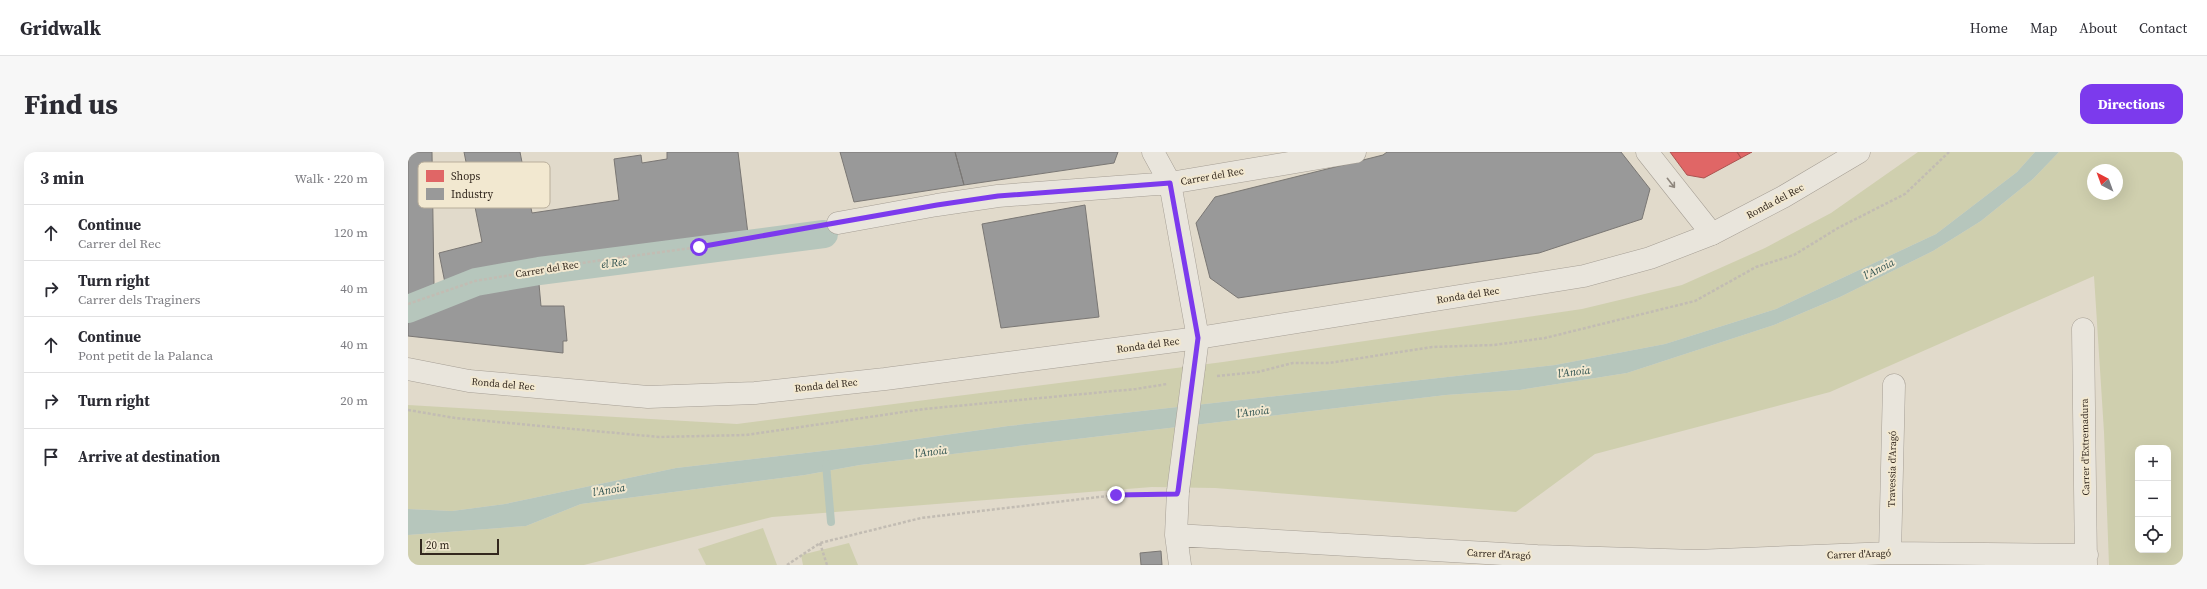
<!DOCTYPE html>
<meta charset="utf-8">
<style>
body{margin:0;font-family:"Source Serif 4",serif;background:#f7f7f7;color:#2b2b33}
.controls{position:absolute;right:12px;bottom:12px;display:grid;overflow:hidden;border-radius:8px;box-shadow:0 4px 16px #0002}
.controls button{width:36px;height:36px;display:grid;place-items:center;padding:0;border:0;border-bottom:1px solid #e1e1e2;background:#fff;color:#2b2b33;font:20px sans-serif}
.compass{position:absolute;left:1679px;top:12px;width:36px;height:36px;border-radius:50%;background:#fff;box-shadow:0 4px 16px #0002;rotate:319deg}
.scale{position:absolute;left:12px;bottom:10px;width:79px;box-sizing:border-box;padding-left:4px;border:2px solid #33281e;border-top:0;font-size:11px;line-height:14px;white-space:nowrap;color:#33281e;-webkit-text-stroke:3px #f2e8d0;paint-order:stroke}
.stop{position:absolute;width:12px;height:12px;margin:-9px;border:3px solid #7c3aed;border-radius:50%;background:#fff}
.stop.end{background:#7c3aed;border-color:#fff;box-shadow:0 1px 4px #0008}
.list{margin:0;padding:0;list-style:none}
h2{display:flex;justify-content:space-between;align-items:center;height:52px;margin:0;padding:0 16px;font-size:17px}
h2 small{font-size:13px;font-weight:400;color:#7c7c81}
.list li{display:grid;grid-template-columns:26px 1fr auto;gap:12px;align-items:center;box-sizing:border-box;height:56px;padding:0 16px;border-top:1px solid #e1e1e2}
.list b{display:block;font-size:15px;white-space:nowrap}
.list p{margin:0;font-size:13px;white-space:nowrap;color:#7c7c81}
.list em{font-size:13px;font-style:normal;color:#7c7c81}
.icon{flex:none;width:22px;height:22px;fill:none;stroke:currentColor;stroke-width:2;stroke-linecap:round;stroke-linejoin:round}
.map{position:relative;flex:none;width:1775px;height:413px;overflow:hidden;border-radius:12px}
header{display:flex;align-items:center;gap:24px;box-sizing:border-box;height:56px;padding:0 20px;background:#fff;border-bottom:1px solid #e1e1e2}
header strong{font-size:19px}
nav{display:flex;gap:22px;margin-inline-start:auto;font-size:14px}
.intro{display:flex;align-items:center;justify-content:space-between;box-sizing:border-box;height:96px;padding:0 24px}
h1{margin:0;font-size:28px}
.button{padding:10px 18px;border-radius:12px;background:#7c3aed;color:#fff;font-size:14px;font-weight:700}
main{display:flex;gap:24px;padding:0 24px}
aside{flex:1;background:#fff;border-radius:12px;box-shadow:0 4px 16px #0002}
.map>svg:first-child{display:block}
.green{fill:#cfcfae;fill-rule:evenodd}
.water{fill:#b6c6bc}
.shops{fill:#e06666;stroke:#ac5350}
.industry{fill:#999;stroke:#7a7774}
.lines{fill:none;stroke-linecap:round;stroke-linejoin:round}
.stream{stroke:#b6c6bc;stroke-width:8}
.canal{stroke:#b6c6bc;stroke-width:28}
.minor-casing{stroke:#a69f95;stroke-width:23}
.tertiary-casing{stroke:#a69f95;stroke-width:23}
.path{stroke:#c2bcb3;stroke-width:2.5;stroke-dasharray:3 2;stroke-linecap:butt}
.minor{stroke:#e9e5dc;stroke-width:22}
.tertiary{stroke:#e9e5dc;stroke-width:22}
.minor-bridge-casing{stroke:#a69f95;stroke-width:23;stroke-linecap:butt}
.minor-bridge{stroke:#e9e5dc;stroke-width:22}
.oneway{stroke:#8e867d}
.route{stroke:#7c3aed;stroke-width:5}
.labels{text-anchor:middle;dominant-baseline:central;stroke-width:4;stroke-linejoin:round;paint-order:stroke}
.street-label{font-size:10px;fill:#33281e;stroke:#f2e8d0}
.water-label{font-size:11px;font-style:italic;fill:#2e514f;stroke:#f2e8d0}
.key{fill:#f2e8d0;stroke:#b9ae9b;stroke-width:1}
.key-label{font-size:11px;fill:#33281e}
</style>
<header>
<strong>Gridwalk</strong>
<nav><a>Home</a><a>Map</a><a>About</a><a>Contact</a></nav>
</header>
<div class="intro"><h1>Find us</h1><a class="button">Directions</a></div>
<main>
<aside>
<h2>3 min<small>Walk · 220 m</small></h2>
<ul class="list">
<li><svg class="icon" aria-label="ahead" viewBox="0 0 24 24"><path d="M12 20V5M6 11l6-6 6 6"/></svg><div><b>Continue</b><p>Carrer del Rec</p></div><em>120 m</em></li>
<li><svg class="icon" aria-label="right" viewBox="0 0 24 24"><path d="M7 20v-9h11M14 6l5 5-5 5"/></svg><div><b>Turn right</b><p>Carrer dels Traginers</p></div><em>40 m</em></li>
<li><svg class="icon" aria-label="ahead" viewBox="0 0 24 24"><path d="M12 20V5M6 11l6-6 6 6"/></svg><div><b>Continue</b><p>Pont petit de la Palanca</p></div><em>40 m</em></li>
<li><svg class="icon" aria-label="right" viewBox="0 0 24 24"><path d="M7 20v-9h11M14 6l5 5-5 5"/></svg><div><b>Turn right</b></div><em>20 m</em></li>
<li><svg class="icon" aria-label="arrive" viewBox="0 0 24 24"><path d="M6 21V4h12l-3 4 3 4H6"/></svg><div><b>Arrive at destination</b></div></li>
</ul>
</aside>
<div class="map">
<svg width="1775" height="413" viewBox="0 0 1775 413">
<rect width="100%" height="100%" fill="#e1dacb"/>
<path class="green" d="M1510 0H1627L1609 20 1528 82 1368 157 1257 192 1147 213 600 274 467 293 268 316 97 352 44 359 0 357V253L329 272 815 210 1174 157 1274 133 1357 96 1423 61Z
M1651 0H1775V413H1701L1696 280 1686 124 1422 240 1187 302 1108 360 807 336 744 335 364 365 176 413H0V383L118 374 173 352 397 323 452 313 1038 243 1112 238 1219 221 1366 173 1432 145 1525 99 1573 69 1625 27ZM1685 18H1709V42H1685ZM1730 296H1760V398H1730Z
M355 376 369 413H298L290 397Z
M441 391 450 413H395L393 403Z"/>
<path class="water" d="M1627 0H1651L1625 27 1573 69 1525 99 1432 145 1366 173 1219 221 1112 238 1038 243 452 313 397 323 173 352 118 374 0 383V357L44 359 97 352 268 316 467 293 600 274 1147 213 1257 192 1368 157 1528 82 1609 20Z"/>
<path class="shops" d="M1262 0H1329L1333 6 1296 26 1279 23Z
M1329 0H1344L1333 6Z"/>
<path class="industry" d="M0 0H24L26 135 0 144Z
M56 0H112L124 61 211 48 206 7 233 3 234 11 259 7V0H330L340 82 128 107 86 116 37 131 31 101 74 90Z
M432 0H547L556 33 446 50Z
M547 0H710L706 11 556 33Z
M979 0H1213L1242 37 1234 67 1131 101 830 146 802 126 788 71 807 45 975 3Z
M677 53 691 165 593 176 574 72Z
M130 121 133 154H156L159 189H155V201L0 184V159L7 155 69 132Z
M753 399 754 413H733L732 401Z"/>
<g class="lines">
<path class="stream" d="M418 312 423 370"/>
<path class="canal" d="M0 157 68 130 131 119 416 82"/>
<defs>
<path id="minor" d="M745 0 762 31 790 186 786 216
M1239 0 1304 82
M430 71 529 53 590 44 762 31 947 0
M1675 177 1678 413
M770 339 768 383 772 413
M768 383 1129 404 1288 409 1482 401 1679 403
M1482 401 1486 233"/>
<path id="tertiary" d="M0 217 61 229 240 245 347 241 477 227 790 186 1176 124 1242 106 1304 82 1375 45 1451 0"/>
</defs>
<use href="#minor" class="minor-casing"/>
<use href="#tertiary" class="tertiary-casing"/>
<path class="path" d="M0 152 67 129 180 110 291 95 406 74
M809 224 850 220 885 211H921L1024 195 1086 193 1137 186 1287 149 1348 115 1386 103 1430 76 1497 42 1541 0
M0 258 47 266 251 285 338 283 516 257 728 237 759 232
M412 391 419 413
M379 413 412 391 513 366 708 343H746"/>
<use href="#minor" class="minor"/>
<use href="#tertiary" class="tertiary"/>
<defs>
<path id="minor-bridge" d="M770 339 786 216"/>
</defs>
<use href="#minor-bridge" class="minor-bridge-casing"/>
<use href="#minor-bridge" class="minor-bridge"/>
</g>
<defs><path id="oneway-shaft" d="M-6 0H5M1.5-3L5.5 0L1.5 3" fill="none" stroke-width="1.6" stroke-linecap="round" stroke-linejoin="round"/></defs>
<use class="oneway" href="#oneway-shaft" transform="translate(1263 31) rotate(52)"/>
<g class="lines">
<path class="route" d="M291 95 529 53 590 44 762 31 790 186 770 339 769 342 708 343"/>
</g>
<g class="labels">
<g class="street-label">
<text transform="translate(804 24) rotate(-10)">Carrer del Rec</text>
<text transform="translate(1367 49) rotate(-28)">Ronda del Rec</text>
<text transform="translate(139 117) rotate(-9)">Carrer del Rec</text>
<text transform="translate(1060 143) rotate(-9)">Ronda del Rec</text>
<text transform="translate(740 193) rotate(-8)">Ronda del Rec</text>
<text transform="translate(95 232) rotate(5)">Ronda del Rec</text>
<text transform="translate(418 233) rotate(-6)">Ronda del Rec</text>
<text transform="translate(1677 295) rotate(-91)">Carrer d'Extremadura</text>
<text transform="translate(1484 317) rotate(-89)">Travessia d'Aragó</text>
<text transform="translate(1091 402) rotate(3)">Carrer d'Aragó</text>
<text transform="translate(1451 402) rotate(-2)">Carrer d'Aragó</text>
</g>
<g class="water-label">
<text transform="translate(206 111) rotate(-8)">el Rec</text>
<text transform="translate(1471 117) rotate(-27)">l'Anoia</text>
<text transform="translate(1166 220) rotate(-7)">l'Anoia</text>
<text transform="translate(845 260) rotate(-7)">l'Anoia</text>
<text transform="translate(523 300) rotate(-7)">l'Anoia</text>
<text transform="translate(201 338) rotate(-9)">l'Anoia</text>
</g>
</g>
<rect x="10" y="10" width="132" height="46" rx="6" class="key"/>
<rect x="18" y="18" width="18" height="12" fill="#e06666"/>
<rect x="18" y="36" width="18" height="12" fill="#999"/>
<g class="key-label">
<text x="43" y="28">Shops</text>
<text x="43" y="46">Industry</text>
</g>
</svg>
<div class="controls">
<button>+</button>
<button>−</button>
<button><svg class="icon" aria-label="locate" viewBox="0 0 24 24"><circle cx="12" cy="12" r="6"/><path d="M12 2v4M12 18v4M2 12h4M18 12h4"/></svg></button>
</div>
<svg class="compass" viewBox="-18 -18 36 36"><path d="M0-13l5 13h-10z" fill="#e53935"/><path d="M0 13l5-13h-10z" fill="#7c7c81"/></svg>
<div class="scale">20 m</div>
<div class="stop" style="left:291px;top:95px"></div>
<div class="stop end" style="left:708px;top:343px"></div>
</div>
</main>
